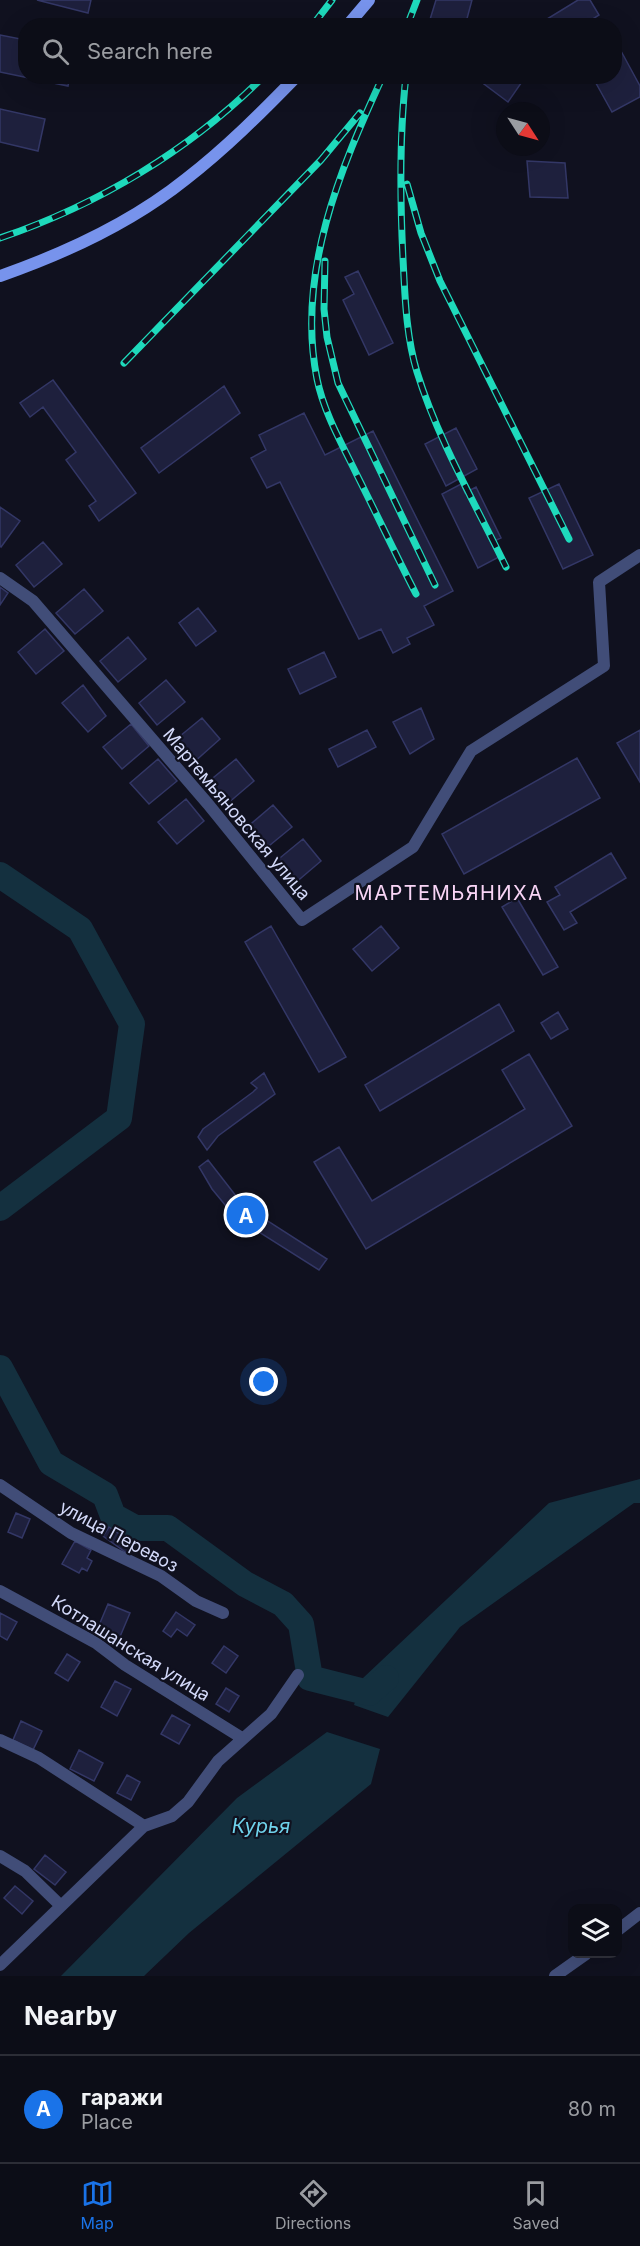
<!DOCTYPE html>
<meta charset="utf-8">
<style>
body{margin:0;font-family:Inter,sans-serif;background:#151620;color:#f1f3f6}
.controls{position:absolute;right:18px;bottom:18px;display:grid;overflow:hidden;border-radius:12px;box-shadow:0 6px 24px #0002}
.controls button{width:54px;height:54px;display:grid;place-items:center;padding:0;border:0;border-bottom:2px solid #2c2d36;background:#0c0d17;color:#f1f3f6;font:30px sans-serif}
.compass{position:absolute;left:496px;top:102px;width:54px;height:54px;border-radius:50%;background:#0c0d17;box-shadow:0 6px 24px #0002;rotate:126deg}
.you{position:absolute;left:264px;top:1382px;width:21px;height:21px;margin:-15px;border:4px solid #fff;border-radius:50%;background:#1a73e8;box-shadow:0 0 0 9px #1a73e833}
.badge{display:grid;place-items:center;width:39px;height:39px;border-radius:50%;background:#1a73e8;color:#fff;font-size:20px;font-weight:700}
.pin{position:absolute;translate:-50% -50%;border:3px solid #fff;box-shadow:0 2px 6px #0006}
.list{margin:0;padding:0;list-style:none}
h2{display:flex;justify-content:space-between;align-items:center;height:78px;margin:0;padding:0 24px;font-size:26px}
h2 small{font-size:20px;font-weight:400;color:#9a9ca1}
.list li{display:grid;grid-template-columns:39px 1fr auto;gap:18px;align-items:center;box-sizing:border-box;height:108px;padding:0 24px;border-top:2px solid #2c2d36}
.list b{display:block;font-size:22px;white-space:nowrap}
.list p{margin:0;font-size:20px;white-space:nowrap;color:#9a9ca1}
.list em{font-size:20px;font-style:normal;color:#9a9ca1}
.icon{flex:none;width:33px;height:33px;fill:none;stroke:currentColor;stroke-width:2;stroke-linecap:round;stroke-linejoin:round}
.map{position:relative;flex:none;width:640px;height:1976px;overflow:hidden}
.search{position:absolute;background:#0c0d17;box-shadow:0 6px 24px #0002;left:18px;right:18px;top:18px;height:66px;display:flex;align-items:center;gap:15px;box-sizing:border-box;padding:0 21px;border-radius:24px;color:#9a9ca1;font-size:22px}
.sheet{height:186px;background:#0c0d17}
nav{display:flex;justify-content:space-around;align-items:center;box-sizing:border-box;height:84px;border-top:2px solid #2c2d36;background:#0c0d17;font-size:16px;color:#9a9ca1}
nav a{display:grid;justify-items:center;gap:3px}
nav .on{color:#1a73e8}
.map>svg:first-child{display:block}
.water{fill:#14303f}
.lines{fill:none;stroke-linecap:round;stroke-linejoin:round}
.river{stroke:#14303f;stroke-width:26}
.building{fill:#1e203d;stroke:#333766;stroke-width:1.5}
.minor{stroke:#414d78;stroke-width:12}
.secondary{stroke:#7793ec;stroke-width:12}
.rail-casing{stroke:#1edabc;stroke-width:7}
.rail{stroke:#10111f;stroke-width:4.5;stroke-dasharray:14;stroke-linecap:butt}
.labels{text-anchor:middle;dominant-baseline:central;stroke-width:4.5;stroke-linejoin:round;paint-order:stroke}
.street-label{font-size:18px;fill:#d3d9f9;stroke:#10111f}
.neighbourhood-label{font-size:20px;letter-spacing:1.5px;fill:#f9d5f6;stroke:#10111f}
.water-label{font-size:20px;font-style:italic;fill:#6fd2eb;stroke:#10111f}
</style>
<div class="map">
<svg width="640" height="1976" viewBox="0 0 640 1976">
<rect width="100%" height="100%" fill="#10111f"/>
<path class="water" d="M640 1479V1503H634L460 1627 388 1717 354 1705 363 1678 549 1503Z
M327 1732 380 1749 371 1784 189 1933 144 1976H61L237 1798Z"/>
<g class="lines">
<path class="river" d="M0 875 80 929 132 1024 119 1118 0 1208
M0 1368 51 1463 105 1495 113 1516 135 1528H168L245 1584 283 1604 301 1624 310 1678 369 1693 386 1678"/>
</g>
<path class="building" d="M37 0H91L88 13Z
M436 0H472L465 26H428Z
M578 0H590L599 15 582 26H551L547 19Z
M0 35 26 40V76H70L68 86 0 72Z
M621 51 640 86V97L612 112 592 76H614V55Z
M489 76H526L508 102 484 84Z
M0 109 45 119 38 151 0 142Z
M527 161 565 163 568 198 530 197Z
M358 271 393 343 369 355 343 300 354 294 345 277Z
M53 380 136 493 99 521 89 506 96 501 66 460 76 452 43 407 30 417 20 403Z
M224 386 240 413 159 473 141 448Z
M304 413 325 455 373 431 453 591 424 606 434 625 407 638 410 644 393 653 381 629 359 639 280 482 267 488 251 458 266 450 259 435Z
M456 428 477 469 446 486 425 444Z
M461 484 465 493 476 487 501 538 492 542 499 557 478 568 442 494Z
M559 484 593 555 563 569 529 498Z
M0 507 20 521 1 547 0 546Z
M43 542 62 564 34 587 16 565Z
M0 587 8 593 0 605Z
M84 589 103 611 75 634 56 613Z
M198 608 216 631 196 646 179 623Z
M45 629 64 651 36 674 18 652Z
M128 637 146 659 118 682 100 661Z
M324 652 336 677 300 694 288 669Z
M166 680 185 702 157 725 139 703Z
M83 685 106 716 88 732 62 703Z
M421 708 434 739 410 754 393 722Z
M202 718 220 739 193 763 174 741Z
M131 724 149 746 122 769 103 747Z
M367 730 376 747 338 767 329 749Z
M640 730V782L617 743Z
M577 758 600 798 464 874 442 834Z
M158 759 177 781 149 804 130 783Z
M236 759 254 781 227 804 208 782Z
M186 799 204 821 177 844 158 822Z
M273 805 292 827 264 850 246 828Z
M303 839 321 861 294 884 275 862Z
M611 853 626 878 570 912 577 923 564 930 547 902 560 895 555 887Z
M517 898 558 967 543 975 502 907Z
M271 926 346 1057 319 1072 245 942Z
M381 926 399 948 372 971 353 949Z
M499 1004 514 1031 380 1111 365 1085Z
M558 1012 568 1029 551 1039 541 1023Z
M529 1054 572 1126 366 1249 314 1162 339 1147 372 1201 525 1109 502 1070Z
M264 1073 275 1094 218 1136 207 1150 198 1137 203 1129 253 1092 257 1088 251 1083Z
M208 1160 243 1205 327 1259 319 1270 235 1217 212 1189 199 1167Z
M16 1513 30 1519 22 1538 8 1532Z
M109 1527 134 1544 128 1554 103 1536Z
M75 1541 91 1550 87 1558 92 1561 87 1571 82 1568 79 1573 62 1564Z
M108 1604 130 1613 119 1639 97 1630Z
M176 1612 195 1625 187 1636 177 1629 171 1637 163 1631Z
M0 1613 17 1622 7 1640 0 1636Z
M224 1646 238 1656 226 1673 212 1663Z
M67 1654 80 1662 68 1681 55 1673Z
M115 1681 131 1689 117 1716 101 1707Z
M226 1688 239 1696 229 1712 216 1704Z
M172 1715 190 1725 179 1744 161 1734Z
M21 1721 42 1731 33 1750 13 1740Z
M79 1750 103 1763 94 1781 70 1769Z
M127 1775 140 1782 131 1800 117 1793Z
M45 1855 66 1872 55 1885 34 1869Z
M15 1886 33 1901 22 1914 4 1898Z"/>
<g class="lines">
<path class="minor" d="M0 578 33 601 208 804 302 920 413 847 471 751 604 666 599 582 640 555
M0 1485 71 1533 161 1576 196 1601 223 1613
M0 1591 96 1643 125 1665 242 1738
M0 1740 39 1758 144 1826
M0 1856 25 1871 60 1905
M618 1930 640 1913
M0 1965 144 1826 172 1816 188 1802 218 1761 271 1714 298 1675
M555 1976 586 1954"/>
<path class="secondary" d="M347 26 369 0
M0 276C66 253 131 223 186 179 226 148 262 112 297 76"/>
<defs>
<path id="rail" d="M312 26 332 0
M407 26 417 0
M383 76C340 169 296 274 317 379 324 413 342 444 357 475 377 515 396 555 416 594
M406 76C399 137 400 198 403 259 405 296 406 336 417 372 438 440 475 503 506 567
M407 184 421 233 440 281 569 539
M0 238C98 205 190 150 264 76
M325 261 324 309 327 337 338 383 435 585
M124 363 321 160 360 113"/>
</defs>
<use href="#rail" class="rail-casing"/>
<use href="#rail" class="rail"/>
</g>
<g class="labels">
<g class="street-label">
<text transform="translate(237 814) rotate(50)">Мартемьяновская улица</text>
<text transform="translate(119 1536) rotate(28)">улица Перевоз</text>
<text transform="translate(131 1648) rotate(32)">Котлашанская улица</text>
</g>
<g class="neighbourhood-label">
<text x="449" y="893">МАРТЕМЬЯНИХА</text>
</g>
<g class="water-label">
<text x="261" y="1826">Курья</text>
</g>
</g>
</svg>
<div class="controls">
<button><svg class="icon" aria-label="layers" viewBox="0 0 24 24"><path d="M12 4l9 5-9 5-9-5zM3 14l9 5 9-5"/></svg></button>
</div>
<svg class="compass" viewBox="-18 -18 36 36"><path d="M0-13l5 13h-10z" fill="#e53935"/><path d="M0 13l5-13h-10z" fill="#9a9ca1"/></svg>
<div class="you"></div>
<div class="pin badge" style="left:246px;top:1215px">A</div>
<div class="search"><svg class="icon" aria-label="search" viewBox="0 0 24 24"><circle cx="10" cy="10" r="6"/><path d="M15 15l6 6"/></svg>Search here</div>
</div>
<section class="sheet">
<h2>Nearby<small></small></h2>
<ul class="list">
<li><span class="badge">A</span><div><b>гаражи</b><p>Place</p></div><em>80 m</em></li>
</ul>
</section>
<nav>
<a class="on"><svg class="icon" aria-label="map" viewBox="0 0 24 24"><path d="M3 6l6-2 6 2 6-2v14l-6 2-6-2-6 2zM9 4v14M15 6v14"/></svg>Map</a>
<a><svg class="icon" aria-label="directions" viewBox="0 0 24 24"><path d="M12 3l9 9-9 9-9-9zM9 14v-3h6M13 9l2 2-2 2"/></svg>Directions</a>
<a><svg class="icon" aria-label="saved" viewBox="0 0 24 24"><path d="M7 4h10v16l-5-4-5 4z"/></svg>Saved</a>
</nav>
